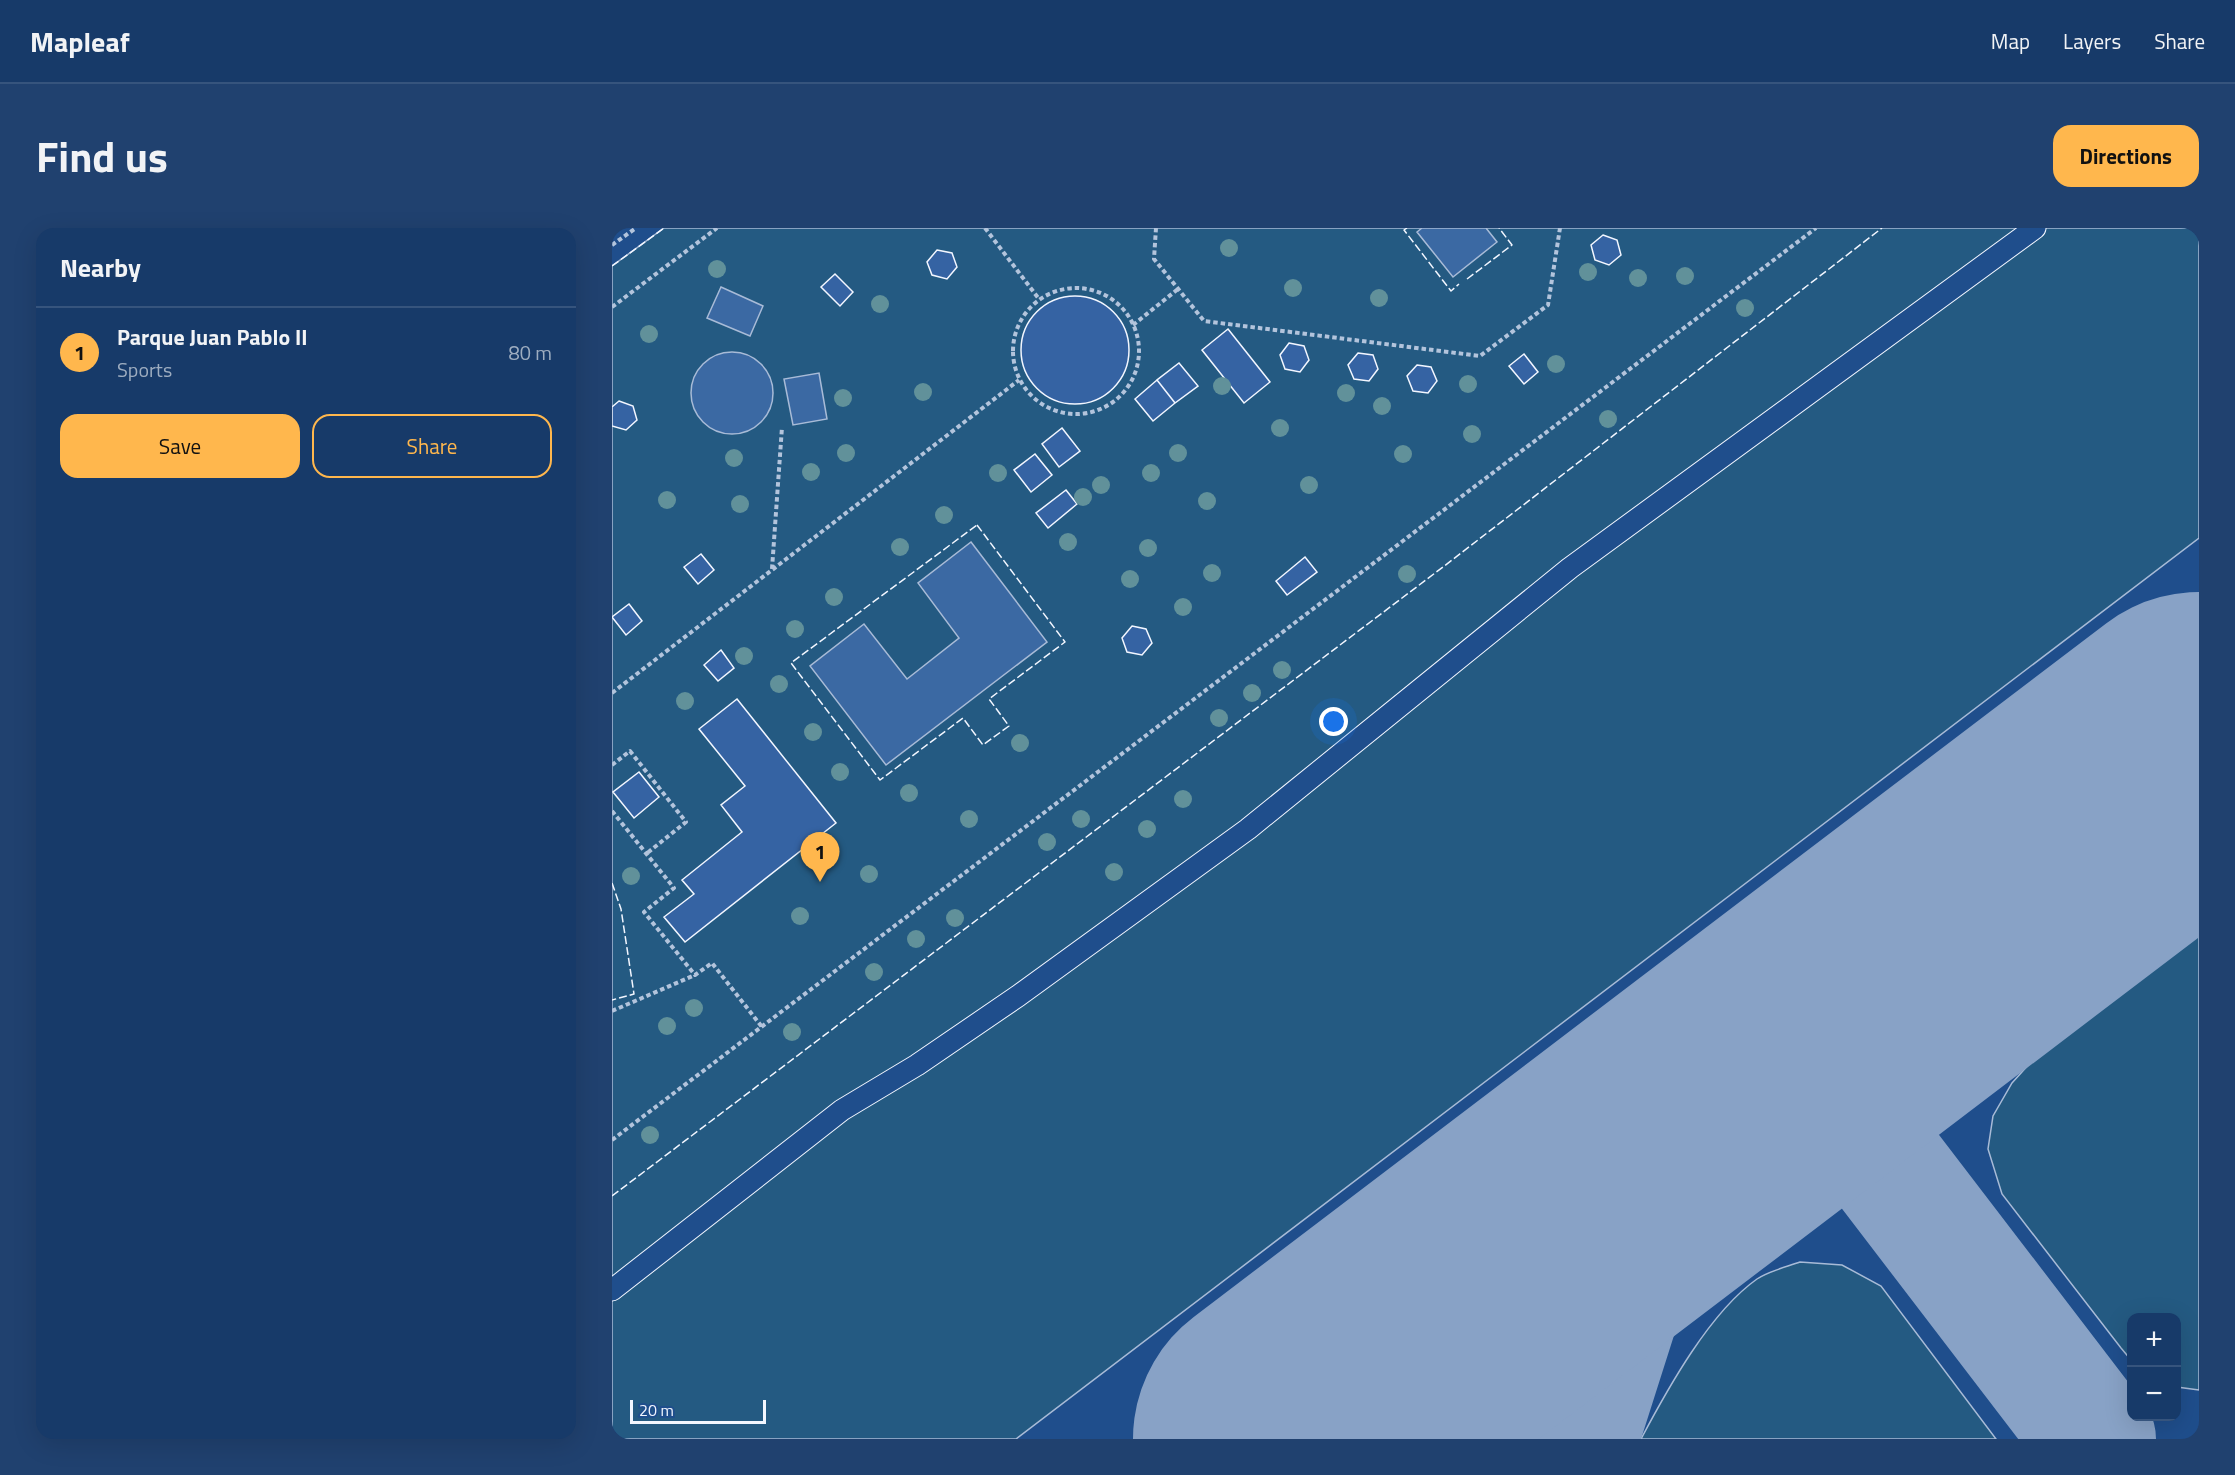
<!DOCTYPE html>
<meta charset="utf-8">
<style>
body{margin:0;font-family:"Titillium Web",sans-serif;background:#20416f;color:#f1f3f6}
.controls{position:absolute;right:18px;bottom:18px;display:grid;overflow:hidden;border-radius:12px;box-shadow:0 6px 24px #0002}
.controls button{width:54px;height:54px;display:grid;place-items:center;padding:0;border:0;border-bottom:2px solid #36547d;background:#173a69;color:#f1f3f6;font:30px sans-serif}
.scale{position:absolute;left:18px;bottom:15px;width:136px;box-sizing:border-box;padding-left:6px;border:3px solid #f2f6ff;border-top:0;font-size:16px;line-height:21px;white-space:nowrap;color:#f2f6ff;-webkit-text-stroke:4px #1f4e8c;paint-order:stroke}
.you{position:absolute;left:722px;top:494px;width:21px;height:21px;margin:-15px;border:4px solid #fff;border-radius:50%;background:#1a73e8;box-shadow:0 0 0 9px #1a73e833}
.badge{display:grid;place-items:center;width:39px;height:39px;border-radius:50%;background:#ffb74d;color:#111;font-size:20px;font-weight:700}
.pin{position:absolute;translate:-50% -50px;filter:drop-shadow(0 2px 3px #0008)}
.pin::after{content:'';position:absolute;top:32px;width:21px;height:18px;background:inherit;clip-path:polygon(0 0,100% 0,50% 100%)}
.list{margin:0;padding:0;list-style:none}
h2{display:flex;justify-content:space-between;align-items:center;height:78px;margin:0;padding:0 24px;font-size:26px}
h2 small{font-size:20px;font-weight:400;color:#9eadc0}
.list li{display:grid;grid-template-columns:39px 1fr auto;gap:18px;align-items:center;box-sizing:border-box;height:90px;padding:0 24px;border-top:2px solid #36547d}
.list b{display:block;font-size:22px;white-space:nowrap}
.list p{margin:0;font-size:20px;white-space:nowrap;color:#9eadc0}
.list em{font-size:20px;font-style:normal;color:#9eadc0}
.actions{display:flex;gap:12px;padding:18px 24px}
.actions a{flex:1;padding:14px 0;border:2px solid #ffb74d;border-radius:18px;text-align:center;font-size:21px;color:#ffb74d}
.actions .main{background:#ffb74d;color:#111}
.map{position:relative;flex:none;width:1587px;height:1211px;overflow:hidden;border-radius:18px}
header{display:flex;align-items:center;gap:36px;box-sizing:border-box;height:84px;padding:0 30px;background:#173a69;border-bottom:2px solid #36547d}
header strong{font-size:28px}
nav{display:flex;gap:33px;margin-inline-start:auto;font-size:21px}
.intro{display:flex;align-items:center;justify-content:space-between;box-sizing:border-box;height:144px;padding:0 36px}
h1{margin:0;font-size:42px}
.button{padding:15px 27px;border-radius:18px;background:#ffb74d;color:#111;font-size:21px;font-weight:700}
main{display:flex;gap:36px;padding:0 36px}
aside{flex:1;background:#173a69;border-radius:18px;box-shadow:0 6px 24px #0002}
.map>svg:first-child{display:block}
.green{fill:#245a82;stroke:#a8bbd7;stroke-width:1.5}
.water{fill:#3b69a3;stroke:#a8bbd7;stroke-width:1.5}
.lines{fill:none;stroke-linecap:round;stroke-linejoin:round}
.taxiway{stroke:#88a2c6;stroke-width:122}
.runway{stroke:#88a2c6;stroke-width:306}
.building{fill:#3563a3;stroke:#f2f6ff;stroke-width:1.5}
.service-casing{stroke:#f2f6ff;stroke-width:23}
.path{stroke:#b3c4dc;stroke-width:4;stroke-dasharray:4.5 3;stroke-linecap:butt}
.service{stroke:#1f4e8c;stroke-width:21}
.fence{stroke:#f2f6ff;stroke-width:1.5;stroke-dasharray:8 3;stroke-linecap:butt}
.tree{fill:#61919a}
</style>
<header>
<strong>Mapleaf</strong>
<nav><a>Map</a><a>Layers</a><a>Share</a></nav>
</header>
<div class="intro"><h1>Find us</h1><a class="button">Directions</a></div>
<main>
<aside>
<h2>Nearby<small></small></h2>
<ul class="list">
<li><span class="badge">1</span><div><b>Parque Juan Pablo II</b><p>Sports</p></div><em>80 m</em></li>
</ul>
<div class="actions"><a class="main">Save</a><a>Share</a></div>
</aside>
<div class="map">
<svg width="1587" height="1211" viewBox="0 0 1587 1211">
<rect width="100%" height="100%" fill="#1f4e8c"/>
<path class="green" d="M52 0H1587V310L404 1211H0V38Z
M1587 702V1162L1565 1159 1564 1090H1520L1519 1132 1509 1120 1390 966 1376 921 1381 888 1400 855 1429 823Z
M1188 1034 1230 1037 1269 1058 1384 1211H1029C1056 1160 1098 1084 1145 1051 1157 1043 1174 1039 1188 1034Z"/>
<path class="water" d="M810 0H874L885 14 841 49 805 4Z
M109 59 151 78 138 108 95 90Z
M79 165a41 41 0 1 1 82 0a41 41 0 1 1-82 0Z
M207 145 215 191 181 197 172 151Z
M359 314 435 414 274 537 198 438 252 396 295 451 347 410 306 355Z"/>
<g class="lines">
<path class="taxiway" d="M1302 733C1289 745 1274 757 1262 771 1240 794 1229 840 1238 871 1242 886 1252 902 1258 917L1483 1211
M1092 894 1124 878 1159 874 1189 878 1217 888 1258 917
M965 1211 1058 919"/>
<path class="runway" d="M674 1211 1587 517"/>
</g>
<path class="building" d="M991 7 1005 12 1009 27 997 37 983 32 979 17Z
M325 22 340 25 345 39 335 51 320 47 315 34Z
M223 46 241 64 228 78 209 59Z
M409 122a54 54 0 1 1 108 0a54 54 0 1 1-108 0Z
M616 101 658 154 632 175 590 122Z
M677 115 692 118 697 132 688 144 673 141 668 127Z
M746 125 761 127 766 141 757 153 742 151 736 137Z
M912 126 926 144 912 156 897 138Z
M567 135 586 158 563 175 545 152Z
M805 137 819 139 825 153 816 165 801 163 795 148Z
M545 152 563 175 541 193 523 171Z
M7 173 21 178 25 192 14 202 0 198V179Z
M450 200 468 223 447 239 430 216Z
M423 226 440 247 419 264 402 242Z
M454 262 465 276 436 300 424 285Z
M89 326 102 342 86 356 72 339Z
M693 329 705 344 675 367 664 353Z
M17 376 30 393 14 407 0 389Z
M520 398 534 401 540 415 530 427 515 424 510 410Z
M109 422 122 440 106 453 92 437Z
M125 471 224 595 73 714 52 689 82 666 70 652 130 604 109 577 133 558 87 501Z
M27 544 47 569 22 590 1 564Z"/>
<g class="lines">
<defs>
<path id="service" d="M0 1062 230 882 305 837 406 768 636 601 958 340 1423 0"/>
</defs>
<use href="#service" class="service-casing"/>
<path class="path" d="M373 0 427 71
M544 0 542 31 592 93 868 128 936 77 948 0
M0 17 24 0
M401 123a63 63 0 1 1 126 0a63 63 0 1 1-126 0Z
M0 79 105 0
M521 97 566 61
M160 341 170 199
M0 465 407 152
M0 537 18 523 74 594 34 626
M0 583 62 660 32 684 83 747 100 735 150 799
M0 783 83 747
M0 912 1204 0"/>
<use href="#service" class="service"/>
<path class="fence" d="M795 0 792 2 839 63 847 56
M0 38 52 0
M855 51 900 17 887 0
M365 297 453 414 377 471 397 498 371 517 351 490 268 552 179 435Z
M0 655 9 681 22 766 0 772
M0 968 831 339 1270 0"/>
</g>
<g class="tree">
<circle cx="617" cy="20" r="9"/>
<circle cx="105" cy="41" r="9"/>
<circle cx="976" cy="44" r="9"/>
<circle cx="1073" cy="48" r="9"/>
<circle cx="1026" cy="50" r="9"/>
<circle cx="681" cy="60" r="9"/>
<circle cx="767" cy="70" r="9"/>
<circle cx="268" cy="76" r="9"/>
<circle cx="1133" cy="80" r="9"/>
<circle cx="37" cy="106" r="9"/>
<circle cx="944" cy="136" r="9"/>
<circle cx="856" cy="156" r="9"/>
<circle cx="610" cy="158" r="9"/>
<circle cx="311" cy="164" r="9"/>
<circle cx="734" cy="165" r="9"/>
<circle cx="231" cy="170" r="9"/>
<circle cx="770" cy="178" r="9"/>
<circle cx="996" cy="191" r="9"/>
<circle cx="668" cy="200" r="9"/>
<circle cx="860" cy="206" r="9"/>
<circle cx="234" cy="225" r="9"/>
<circle cx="566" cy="225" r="9"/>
<circle cx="791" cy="226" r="9"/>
<circle cx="122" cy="230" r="9"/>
<circle cx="199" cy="244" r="9"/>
<circle cx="386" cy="245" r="9"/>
<circle cx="539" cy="245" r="9"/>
<circle cx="489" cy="257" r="9"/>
<circle cx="697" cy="257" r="9"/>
<circle cx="471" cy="269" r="9"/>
<circle cx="55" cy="272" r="9"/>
<circle cx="595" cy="273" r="9"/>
<circle cx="128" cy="276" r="9"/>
<circle cx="332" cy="287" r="9"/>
<circle cx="456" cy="314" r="9"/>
<circle cx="288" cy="319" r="9"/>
<circle cx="536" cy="320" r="9"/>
<circle cx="600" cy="345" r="9"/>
<circle cx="795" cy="346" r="9"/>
<circle cx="518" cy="351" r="9"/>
<circle cx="222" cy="369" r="9"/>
<circle cx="571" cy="379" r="9"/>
<circle cx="183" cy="401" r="9"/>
<circle cx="132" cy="428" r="9"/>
<circle cx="670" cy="442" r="9"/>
<circle cx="167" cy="456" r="9"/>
<circle cx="640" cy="465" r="9"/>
<circle cx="73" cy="473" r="9"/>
<circle cx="607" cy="490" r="9"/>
<circle cx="201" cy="504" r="9"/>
<circle cx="408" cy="515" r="9"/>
<circle cx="228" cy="544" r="9"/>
<circle cx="297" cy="565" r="9"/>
<circle cx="571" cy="571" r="9"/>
<circle cx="357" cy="591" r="9"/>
<circle cx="469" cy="591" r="9"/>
<circle cx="535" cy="601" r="9"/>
<circle cx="435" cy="614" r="9"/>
<circle cx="502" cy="644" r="9"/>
<circle cx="257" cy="646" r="9"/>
<circle cx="19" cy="648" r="9"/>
<circle cx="188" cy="688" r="9"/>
<circle cx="343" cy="690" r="9"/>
<circle cx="304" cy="711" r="9"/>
<circle cx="262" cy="744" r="9"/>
<circle cx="82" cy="780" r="9"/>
<circle cx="55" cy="798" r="9"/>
<circle cx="180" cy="804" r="9"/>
<circle cx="38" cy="907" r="9"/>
</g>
</svg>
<div class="controls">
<button>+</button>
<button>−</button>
</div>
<div class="scale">20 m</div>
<div class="you"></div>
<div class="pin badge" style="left:208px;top:654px">1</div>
</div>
</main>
